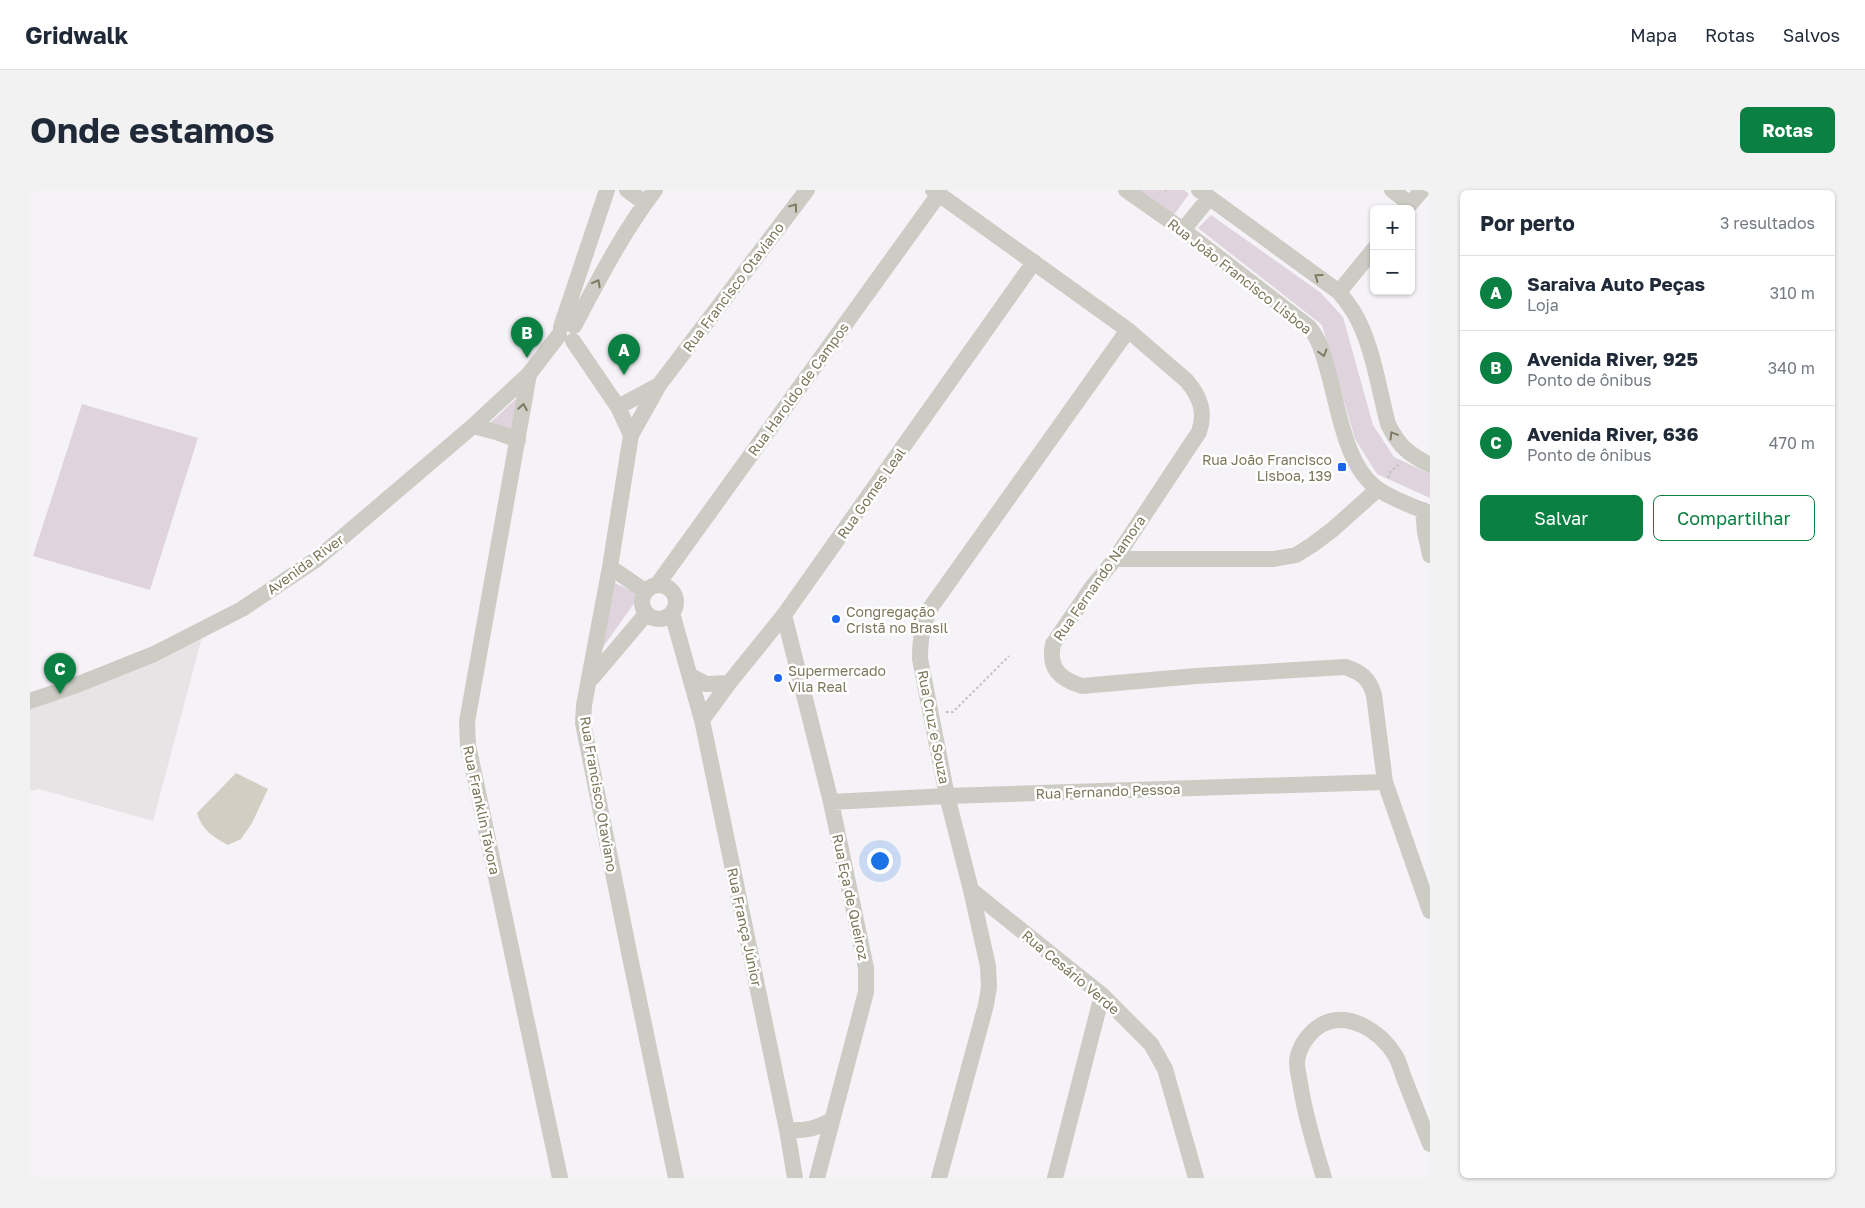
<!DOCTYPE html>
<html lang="pt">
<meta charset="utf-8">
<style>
body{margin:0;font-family:"Golos Text",sans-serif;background:#f2f2f3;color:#1f2937}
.controls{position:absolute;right:15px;top:15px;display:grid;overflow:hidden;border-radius:8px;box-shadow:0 1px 4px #0004}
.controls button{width:45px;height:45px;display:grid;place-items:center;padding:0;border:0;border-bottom:1px solid #e0e1e3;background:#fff;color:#1f2937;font:25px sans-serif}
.you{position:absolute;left:849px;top:670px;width:18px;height:18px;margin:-12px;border:4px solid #fff;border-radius:50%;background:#1a73e8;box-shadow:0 0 0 8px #1a73e833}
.badge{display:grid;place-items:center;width:32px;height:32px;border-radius:50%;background:#0b8043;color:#fff;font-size:16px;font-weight:700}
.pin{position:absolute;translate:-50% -41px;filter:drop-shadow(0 1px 2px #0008)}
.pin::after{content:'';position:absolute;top:26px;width:18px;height:15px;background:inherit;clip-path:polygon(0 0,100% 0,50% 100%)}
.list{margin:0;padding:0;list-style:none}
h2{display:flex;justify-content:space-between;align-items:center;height:65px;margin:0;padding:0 20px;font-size:21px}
h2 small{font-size:16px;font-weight:400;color:#747a83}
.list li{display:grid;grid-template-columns:32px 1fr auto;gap:15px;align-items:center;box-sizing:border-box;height:75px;padding:0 20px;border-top:1px solid #e0e1e3}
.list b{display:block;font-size:19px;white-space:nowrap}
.list p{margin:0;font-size:16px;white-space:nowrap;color:#747a83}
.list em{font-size:16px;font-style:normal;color:#747a83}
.actions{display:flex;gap:10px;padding:15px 20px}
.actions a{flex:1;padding:11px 0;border:1px solid #0b8043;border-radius:8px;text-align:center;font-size:18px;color:#0b8043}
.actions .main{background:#0b8043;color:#fff}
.map{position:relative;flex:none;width:1400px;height:988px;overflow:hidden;border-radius:8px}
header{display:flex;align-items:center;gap:30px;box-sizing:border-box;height:70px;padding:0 25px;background:#fff;border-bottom:1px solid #e0e1e3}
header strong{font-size:24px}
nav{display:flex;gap:28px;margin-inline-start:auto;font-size:18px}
.intro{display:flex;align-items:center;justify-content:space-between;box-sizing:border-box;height:120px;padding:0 30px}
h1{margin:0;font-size:35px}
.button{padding:12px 22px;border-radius:8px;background:#0b8043;color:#fff;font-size:18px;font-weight:700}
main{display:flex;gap:30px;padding:0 30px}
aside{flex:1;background:#fff;border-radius:8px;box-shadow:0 1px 4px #0004}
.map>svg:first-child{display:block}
.built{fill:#e6e4e5}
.green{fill:#dfd4de}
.water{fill:#d2cec4}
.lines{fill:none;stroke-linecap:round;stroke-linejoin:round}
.path{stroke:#c1c0bb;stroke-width:2;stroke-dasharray:2.5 2.5;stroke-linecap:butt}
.minor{stroke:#cccbc4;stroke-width:16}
.oneway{stroke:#7f7b60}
.poi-dot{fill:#1a66f1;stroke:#fff;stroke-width:2}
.labels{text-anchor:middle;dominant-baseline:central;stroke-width:5;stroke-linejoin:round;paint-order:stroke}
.street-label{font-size:14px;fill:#7b775b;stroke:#fff}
.poi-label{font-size:14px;fill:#7b775b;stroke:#fff;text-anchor:start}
</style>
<header>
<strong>Gridwalk</strong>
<nav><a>Mapa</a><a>Rotas</a><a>Salvos</a></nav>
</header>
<div class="intro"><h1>Onde estamos</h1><a class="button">Rotas</a></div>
<main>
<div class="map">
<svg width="1400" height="988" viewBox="0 0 1400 988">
<rect width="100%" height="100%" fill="#f5f3f7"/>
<path class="built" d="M172 447 123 631 9 599 0 601V515Z"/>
<path class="green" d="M1101 0H1154L1159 4 1141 29Z
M1181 25 1291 103 1313 127 1343 235 1364 267 1400 284V308L1347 284 1325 249 1292 135 1168 38Z
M492 203 483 241 458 235Z
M52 214 168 248 120 400 3 366Z
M581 391 610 405 569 463Z"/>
<path class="water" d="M206 583 238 599 222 633 211 649 198 655C183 647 172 640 167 623Z"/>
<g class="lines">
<path class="path" d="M1135 0 1136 1
M1358 288 1361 281 1371 273
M916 522H923L979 466"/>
<path class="minor" d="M597 0 615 13
M903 0 1098 140 1157 191C1170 207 1176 222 1169 242L1085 369 1062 397 1023 454C1018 479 1030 489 1052 496L1166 486 1315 477C1331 482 1339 488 1344 505L1355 592 1400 721
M1096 0 1153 40 1279 137C1291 151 1294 168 1299 185 1309 221 1316 277 1348 299 1362 309 1384 317 1400 323
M1169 0 1309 102C1314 108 1319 115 1323 121 1342 151 1349 200 1358 234 1369 257 1379 264 1400 275
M1362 0 1380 14
M1376 19 1392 0
M1153 40 1179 8
M1309 102 1344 59
M544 136C569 89 593 42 625 0
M531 137 577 0
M543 151 588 217 601 245
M499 184 437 532 438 555 530 988
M588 217 629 195
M443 236 466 242 488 250
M1393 320 1395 342 1400 365
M1085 369H1244L1266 365 1282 355 1302 340 1348 299
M580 377 615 401
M612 412a17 17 0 1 1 34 0a17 17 0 1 1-34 0Z
M627 395 909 4
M642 423 672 530 757 940 765 988
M754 425 801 612 836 778V802L787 988
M661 486 676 494 699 493
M562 488 616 424
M0 511 44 496 124 464 212 419 287 369 443 236 499 184 529 145
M672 530 699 493 754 425 1004 72
M801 612 917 606 1355 592
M941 700 1072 805 1121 854 1135 879 1166 988
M757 940C775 941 786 939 801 930
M646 988 600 767 553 533 554 515 580 377 601 245 629 195 777 0
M909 988 956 815 959 797 958 776 941 700 917 606 890 469C890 450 892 435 901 417L1098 140
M1025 988 1072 805
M1294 988C1285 958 1276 929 1271 899 1270 890 1267 881 1267 872 1268 858 1278 843 1291 835 1318 820 1350 841 1365 865 1370 873 1372 884 1376 893 1384 913 1392 934 1400 954"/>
</g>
<defs><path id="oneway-chevron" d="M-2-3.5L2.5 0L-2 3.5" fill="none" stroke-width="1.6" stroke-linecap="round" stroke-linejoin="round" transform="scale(1.25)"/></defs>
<g class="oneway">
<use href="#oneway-chevron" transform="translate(764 17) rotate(-53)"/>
<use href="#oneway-chevron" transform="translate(1288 87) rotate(-144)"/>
<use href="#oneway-chevron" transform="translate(567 93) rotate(-62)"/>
<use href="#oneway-chevron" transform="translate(1293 163) rotate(74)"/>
<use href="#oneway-chevron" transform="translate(493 217) rotate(-80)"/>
<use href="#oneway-chevron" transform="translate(1363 245) rotate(-121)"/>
</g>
<g class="poi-dot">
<rect x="1307" y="272" width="10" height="10" rx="2.5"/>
<circle cx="806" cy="429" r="5"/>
<circle cx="748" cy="488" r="5"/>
</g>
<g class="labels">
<g class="street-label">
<text transform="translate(1210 86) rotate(38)">Rua João Francisco Lisboa</text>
<text transform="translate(703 97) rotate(-53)">Rua Francisco Otaviano</text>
<text transform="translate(768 199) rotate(-54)">Rua Haroldo de Campos</text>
<text transform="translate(841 303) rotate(-55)">Rua Gomes Leal</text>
<text transform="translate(275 374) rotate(-36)">Avenida River</text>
<text transform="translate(1069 388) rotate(-55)">Rua Fernando Namora</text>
<text transform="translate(904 537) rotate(79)">Rua Cruz e Souza</text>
<text transform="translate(1078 601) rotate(-2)">Rua Fernando Pessoa</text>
<text transform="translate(569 604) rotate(80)">Rua Francisco Otaviano</text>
<text transform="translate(452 620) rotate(78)">Rua Franklin Távora</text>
<text transform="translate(821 707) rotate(78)">Rua Eça de Queiroz</text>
<text transform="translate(715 737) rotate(78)">Rua França Júnior</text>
<text transform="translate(1041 782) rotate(40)">Rua Cesário Verde</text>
</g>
<g class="poi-label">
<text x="1302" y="269" text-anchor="end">Rua João Francisco<tspan x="1302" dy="16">Lisboa, 139</tspan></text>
<text x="816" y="421">Congregação<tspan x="816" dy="16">Cristã no Brasil</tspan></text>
<text x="758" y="480">Supermercado<tspan x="758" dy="16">Vila Real</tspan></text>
</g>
</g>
</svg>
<div class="controls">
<button>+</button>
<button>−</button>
</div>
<div class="you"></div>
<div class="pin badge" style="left:594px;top:185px">A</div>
<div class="pin badge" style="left:497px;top:168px">B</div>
<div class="pin badge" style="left:30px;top:504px">C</div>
</div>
<aside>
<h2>Por perto<small>3 resultados</small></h2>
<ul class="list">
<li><span class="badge">A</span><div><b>Saraiva Auto Peças</b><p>Loja</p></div><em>310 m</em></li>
<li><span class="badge">B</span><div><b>Avenida River, 925</b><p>Ponto de ônibus</p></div><em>340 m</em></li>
<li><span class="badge">C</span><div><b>Avenida River, 636</b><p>Ponto de ônibus</p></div><em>470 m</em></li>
</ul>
<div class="actions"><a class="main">Salvar</a><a>Compartilhar</a></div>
</aside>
</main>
